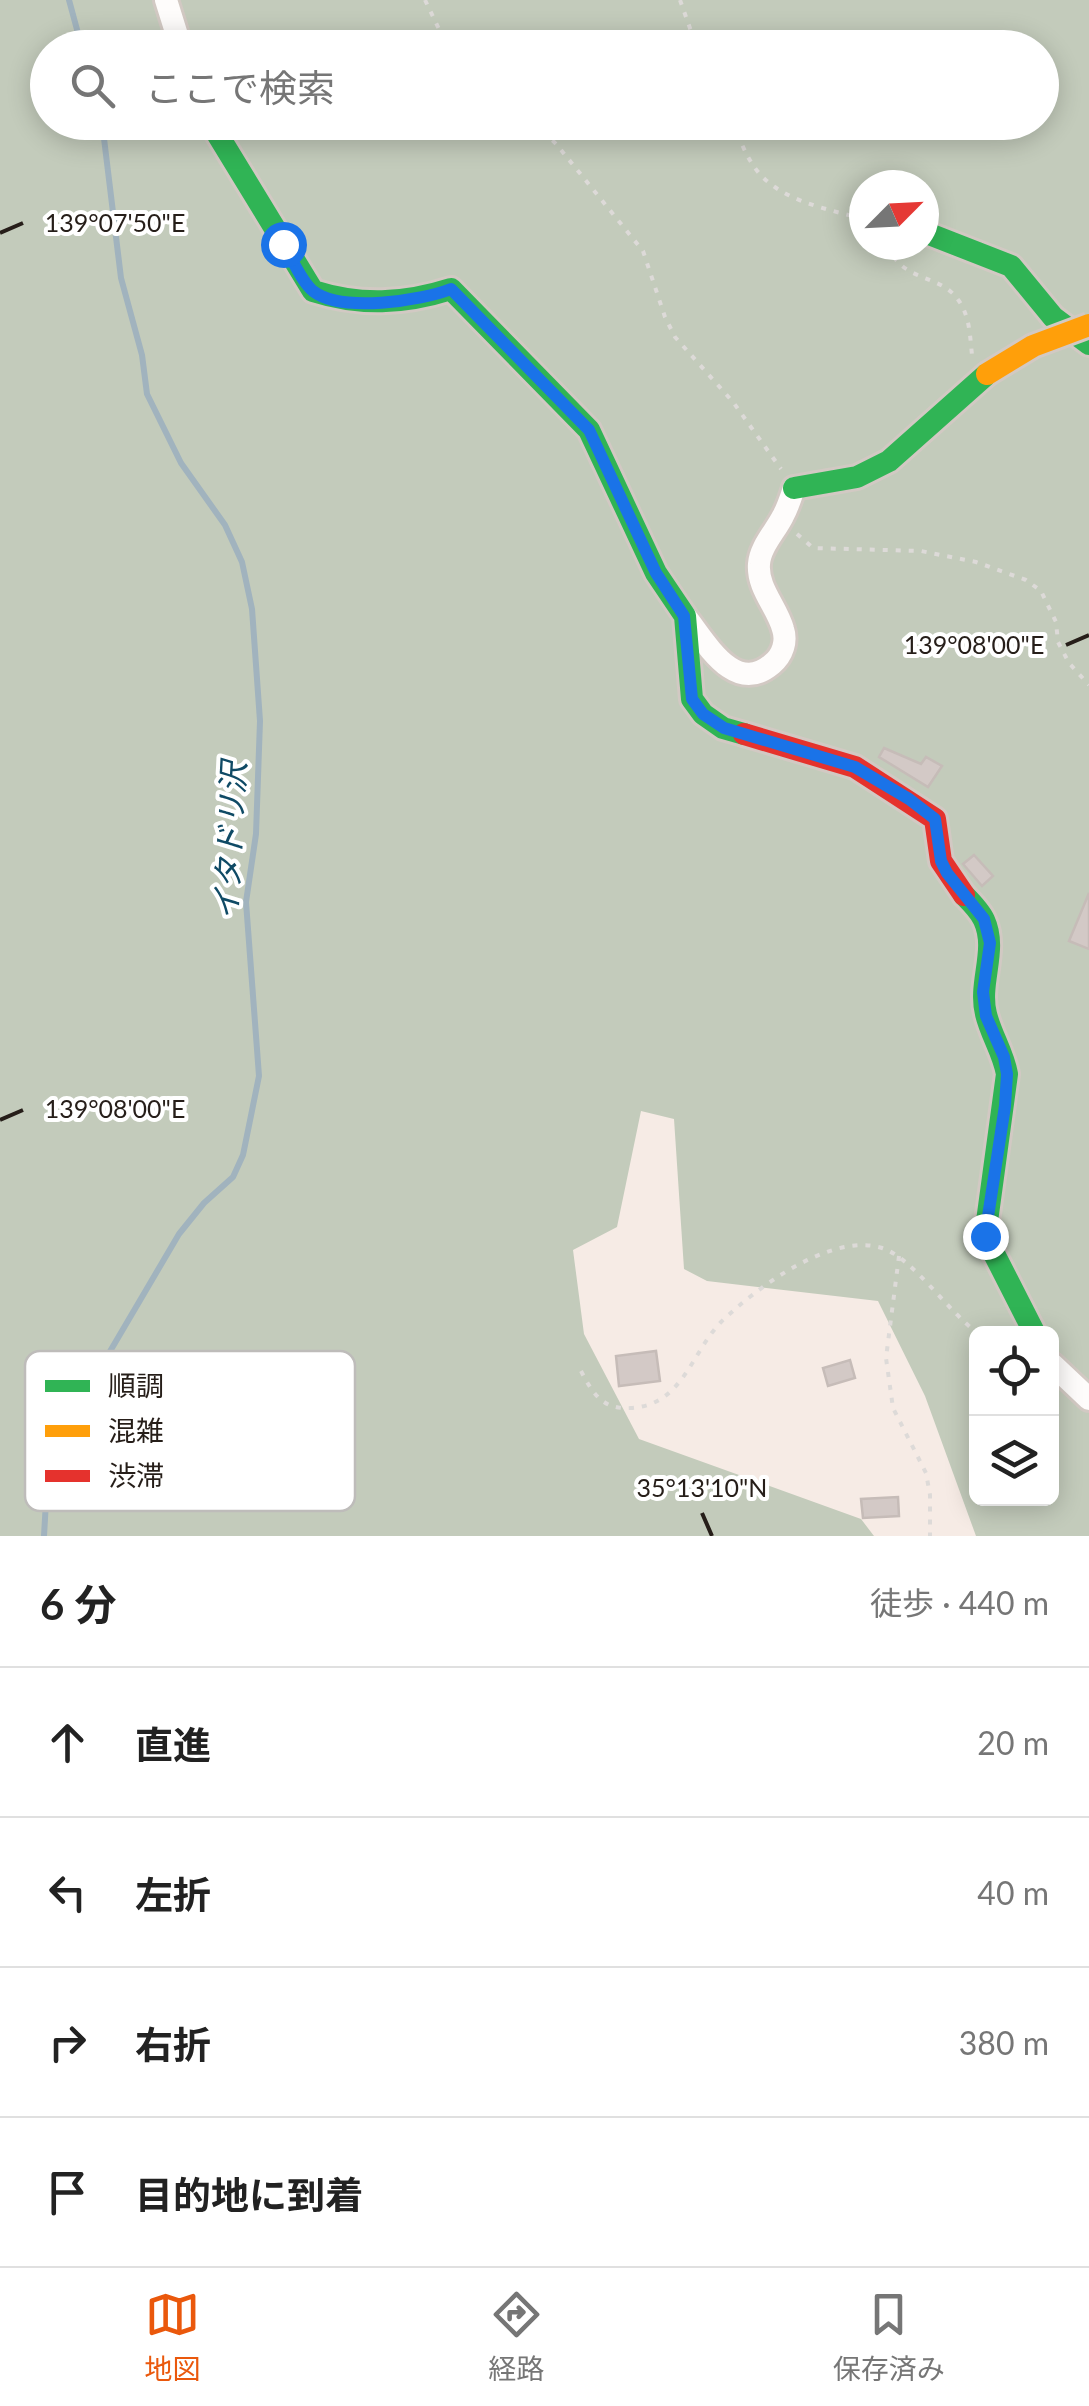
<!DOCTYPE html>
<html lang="ja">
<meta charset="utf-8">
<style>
body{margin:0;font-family:Lato,"Noto Sans JP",sans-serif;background:#f6f6f6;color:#222}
.controls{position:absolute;right:30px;bottom:30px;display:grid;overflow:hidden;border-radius:15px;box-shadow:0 5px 25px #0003}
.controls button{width:90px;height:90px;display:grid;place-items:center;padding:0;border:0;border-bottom:2px solid #e0e0e0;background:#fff;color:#222;font:50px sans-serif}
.compass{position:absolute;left:849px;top:170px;width:90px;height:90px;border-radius:50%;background:#fff;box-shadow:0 5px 25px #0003;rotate:66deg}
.stop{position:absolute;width:30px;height:30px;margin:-22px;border:8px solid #1a73e8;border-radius:50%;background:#fff}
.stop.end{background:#1a73e8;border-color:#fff;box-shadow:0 2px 10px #0008}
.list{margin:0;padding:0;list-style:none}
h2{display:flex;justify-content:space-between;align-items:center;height:130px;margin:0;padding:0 40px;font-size:42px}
h2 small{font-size:32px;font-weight:400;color:#767676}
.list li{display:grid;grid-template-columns:65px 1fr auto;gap:30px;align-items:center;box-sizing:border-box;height:150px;padding:0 40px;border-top:2px solid #e0e0e0}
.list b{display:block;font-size:38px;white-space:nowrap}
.list em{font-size:32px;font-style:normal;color:#767676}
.icon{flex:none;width:55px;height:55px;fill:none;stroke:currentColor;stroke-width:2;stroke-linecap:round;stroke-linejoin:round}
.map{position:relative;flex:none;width:1089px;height:1536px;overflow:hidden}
.search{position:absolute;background:#fff;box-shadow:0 5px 25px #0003;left:30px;right:30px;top:30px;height:110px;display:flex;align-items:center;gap:25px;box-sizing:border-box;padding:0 35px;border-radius:55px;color:#767676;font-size:38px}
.sheet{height:730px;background:#fff}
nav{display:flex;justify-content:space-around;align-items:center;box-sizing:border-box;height:140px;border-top:2px solid #e0e0e0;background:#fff;font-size:28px;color:#767676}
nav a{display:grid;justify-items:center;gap:5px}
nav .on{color:#ea580c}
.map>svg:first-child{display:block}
.forest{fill:#c3cbbb;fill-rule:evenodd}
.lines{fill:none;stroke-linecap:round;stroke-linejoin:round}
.stream{stroke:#a1b3be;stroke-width:6}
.building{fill:#d3c9c6;stroke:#c6bcb8;stroke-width:2.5}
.street-casing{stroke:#d2c9c3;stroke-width:28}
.fast-casing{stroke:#d2c9c3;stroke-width:28}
.jam-casing{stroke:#d2c9c3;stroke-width:28}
.path{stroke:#dddad8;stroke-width:4;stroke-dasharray:5 8;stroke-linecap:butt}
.street{stroke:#fefcfb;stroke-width:22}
.fast{stroke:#30b455;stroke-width:22}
.jam{stroke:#e5322d;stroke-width:22}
.slow-bridge-casing{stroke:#d2c9c3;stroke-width:28;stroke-linecap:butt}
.slow-bridge{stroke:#ff9f0a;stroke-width:22}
.route{stroke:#1a73e8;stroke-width:12}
.ticks{fill:none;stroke:#261e19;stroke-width:4}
.labels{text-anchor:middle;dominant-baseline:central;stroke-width:8;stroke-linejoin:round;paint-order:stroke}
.water-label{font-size:32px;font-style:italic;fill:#0f4a65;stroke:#fff}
.key{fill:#fff;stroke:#bebcba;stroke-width:2.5}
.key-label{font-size:28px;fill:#261e19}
.ticks-label{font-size:25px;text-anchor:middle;fill:#261e19;stroke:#fff;stroke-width:8;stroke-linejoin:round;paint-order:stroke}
</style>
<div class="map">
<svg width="1089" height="1536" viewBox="0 0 1089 1536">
<rect width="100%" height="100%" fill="#f6ebe5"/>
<path class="forest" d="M0 0H1089V1536H976L925 1396 878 1301 707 1281 684 1269 674 1119 641 1111 617 1227 573 1250 584 1334 639 1439 861 1519 874 1536H0ZM48 48H1042V122H48ZM864 185H924V245H864ZM976 1334H1052V1498H976Z"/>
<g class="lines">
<path class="stream" d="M69 0 82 48
M44 1536 46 1501 68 1436 102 1365 179 1234 204 1203 233 1177 243 1155 259 1076 246 902 256 834 260 721 252 609 242 562 225 525 181 463 147 394 142 355 121 278 102 122"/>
</g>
<path class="building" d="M884 748 921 764 926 757 942 766 928 787 879 757Z
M974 855 993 876 982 886 963 864Z
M1089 893V949L1069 941Z
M656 1351 660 1381 619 1386 616 1356Z
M850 1360 855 1378 828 1386 823 1368Z
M898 1497 899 1516 863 1518 861 1499Z"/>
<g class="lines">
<defs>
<path id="street" d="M166 0 181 48
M685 616C706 642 734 696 772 664 783 655 787 641 783 629 777 607 757 588 759 564 760 547 775 532 783 516 788 507 791 497 794 488
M1052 1364 1089 1399"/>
<path id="fast" d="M210 122 313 291C360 306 404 304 451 289L589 430 656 573 685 616 692 699 703 714 723 728 744 734
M924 232 1011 266 1053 317 1089 344
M794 488 857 477 889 461 987 374
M964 895C971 902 980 911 984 920 998 950 978 983 986 1014 991 1035 1003 1052 1007 1074L985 1236 1035 1334"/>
<path id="jam" d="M744 734 855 767 935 819 941 861 964 895"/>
</defs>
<use href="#street" class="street-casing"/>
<use href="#fast" class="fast-casing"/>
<use href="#jam" class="jam-casing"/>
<path class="path" d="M425 0 448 48
M680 0 697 48
M534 122 557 145 643 251 665 317 675 337 733 402 781 469
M732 122C739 136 744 152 753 165 775 200 827 209 864 219
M888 245C901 283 941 273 959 301 970 317 970 337 972 355
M797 534 813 548 921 551 976 562 1026 580 1041 591 1056 622 1058 642 1069 663 1089 685
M899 1256 886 1358 893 1408 926 1473 930 1495V1536
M581 1371C593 1394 603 1410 631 1408 683 1405 691 1353 721 1322 756 1288 831 1232 882 1248 913 1258 948 1312 979 1334"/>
<use href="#street" class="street"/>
<use href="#fast" class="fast"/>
<use href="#jam" class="jam"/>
<defs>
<path id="slow-bridge" d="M987 374 1033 346 1089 325"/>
</defs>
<use href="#slow-bridge" class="slow-bridge-casing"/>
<use href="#slow-bridge" class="slow-bridge"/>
</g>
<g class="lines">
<path class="route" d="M283 244C292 258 301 281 313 291 341 313 421 301 451 289L589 430 656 573 684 616 692 699 703 714 724 728 855 767 909 799 935 819 941 861 947 873 984 919 990 943 983 992 986 1016 1004 1057 1007 1074 1005 1106 985 1236"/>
</g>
<path class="ticks" d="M0 233 23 223M1066 645 1089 635M0 1120 23 1110M702 1513 712 1536"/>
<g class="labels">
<g class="water-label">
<text transform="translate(229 841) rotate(-87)">イタドリ沢</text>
</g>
</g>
<rect x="25" y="1351" width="330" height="160" rx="15" class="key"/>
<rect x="45" y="1380" width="45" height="12" fill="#30b455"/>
<rect x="45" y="1425" width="45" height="12" fill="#ff9f0a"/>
<rect x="45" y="1470" width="45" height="12" fill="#e5322d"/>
<g class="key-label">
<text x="108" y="1396">順調</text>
<text x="108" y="1441">混雑</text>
<text x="108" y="1486">渋滞</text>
</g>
<g class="ticks-label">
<text x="115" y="232">139°07'50"E</text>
<text x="974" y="654">139°08'00"E</text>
<text x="115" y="1118">139°08'00"E</text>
<text x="702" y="1497">35°13'10"N</text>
</g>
</svg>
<div class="controls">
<button><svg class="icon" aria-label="locate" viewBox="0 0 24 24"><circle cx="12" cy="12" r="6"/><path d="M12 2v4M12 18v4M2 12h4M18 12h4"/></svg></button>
<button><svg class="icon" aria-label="layers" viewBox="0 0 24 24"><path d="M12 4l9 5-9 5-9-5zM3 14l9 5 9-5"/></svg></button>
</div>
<svg class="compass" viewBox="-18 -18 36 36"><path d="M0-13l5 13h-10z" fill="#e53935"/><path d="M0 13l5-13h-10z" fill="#767676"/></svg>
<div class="stop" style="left:283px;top:244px"></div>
<div class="stop end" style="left:985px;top:1236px"></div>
<div class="search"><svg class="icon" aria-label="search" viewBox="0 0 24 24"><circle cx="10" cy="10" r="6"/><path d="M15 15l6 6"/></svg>ここで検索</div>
</div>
<section class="sheet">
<h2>6 分<small>徒歩 · 440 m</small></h2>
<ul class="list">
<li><svg class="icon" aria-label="ahead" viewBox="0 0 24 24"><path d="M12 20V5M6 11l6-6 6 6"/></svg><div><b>直進</b></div><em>20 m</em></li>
<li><svg class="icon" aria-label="left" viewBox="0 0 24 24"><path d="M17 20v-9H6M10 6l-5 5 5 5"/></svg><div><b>左折</b></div><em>40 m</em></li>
<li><svg class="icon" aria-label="right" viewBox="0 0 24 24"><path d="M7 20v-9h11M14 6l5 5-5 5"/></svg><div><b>右折</b></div><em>380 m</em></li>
<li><svg class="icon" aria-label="arrive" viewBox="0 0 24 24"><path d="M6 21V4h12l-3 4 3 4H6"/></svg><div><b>目的地に到着</b></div></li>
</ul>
</section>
<nav>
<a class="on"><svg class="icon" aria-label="map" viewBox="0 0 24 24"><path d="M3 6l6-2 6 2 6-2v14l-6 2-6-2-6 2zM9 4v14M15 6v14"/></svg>地図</a>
<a><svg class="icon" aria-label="directions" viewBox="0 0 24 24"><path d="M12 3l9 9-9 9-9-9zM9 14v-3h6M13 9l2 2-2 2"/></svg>経路</a>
<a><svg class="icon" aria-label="saved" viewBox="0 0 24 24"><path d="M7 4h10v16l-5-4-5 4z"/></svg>保存済み</a>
</nav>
